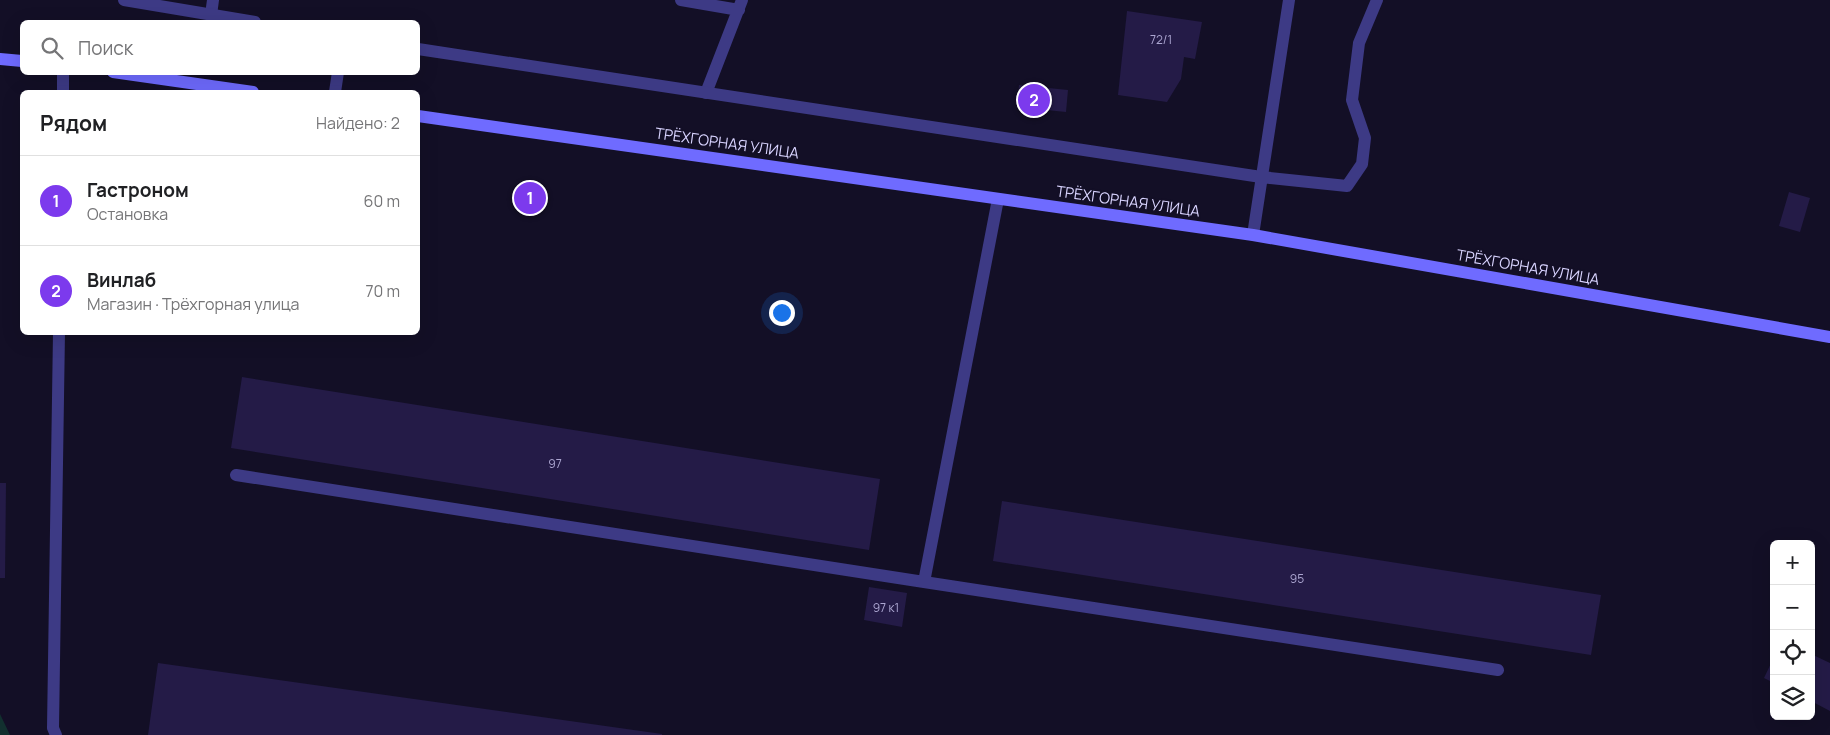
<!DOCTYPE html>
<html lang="ru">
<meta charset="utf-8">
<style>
body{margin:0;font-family:Manrope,sans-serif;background:#f6f6f6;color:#202124}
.controls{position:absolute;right:15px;bottom:15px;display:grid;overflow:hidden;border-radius:8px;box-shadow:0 5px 20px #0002}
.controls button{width:45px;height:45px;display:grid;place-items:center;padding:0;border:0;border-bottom:1px solid #e0e0e0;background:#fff;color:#202124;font:25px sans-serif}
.you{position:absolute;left:781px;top:312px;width:18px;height:18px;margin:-12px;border:4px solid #fff;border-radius:50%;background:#1a73e8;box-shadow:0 0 0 8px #1a73e833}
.badge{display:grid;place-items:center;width:32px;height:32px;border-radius:50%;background:#7c3aed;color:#fff;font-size:16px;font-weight:700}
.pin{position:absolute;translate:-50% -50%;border:2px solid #fff;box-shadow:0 1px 5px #0006}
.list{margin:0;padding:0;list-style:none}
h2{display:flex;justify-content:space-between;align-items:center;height:65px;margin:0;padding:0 20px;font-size:21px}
h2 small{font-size:16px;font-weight:400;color:#757577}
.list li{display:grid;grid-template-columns:32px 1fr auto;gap:15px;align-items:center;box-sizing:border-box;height:90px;padding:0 20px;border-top:1px solid #e0e0e0}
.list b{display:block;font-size:19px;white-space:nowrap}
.list p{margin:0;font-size:16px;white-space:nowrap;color:#757577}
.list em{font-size:16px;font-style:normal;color:#757577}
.icon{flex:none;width:28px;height:28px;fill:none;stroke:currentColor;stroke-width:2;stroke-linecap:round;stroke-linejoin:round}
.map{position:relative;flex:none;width:1830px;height:735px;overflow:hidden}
.search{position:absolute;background:#fff;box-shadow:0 5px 20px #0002;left:20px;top:20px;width:400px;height:55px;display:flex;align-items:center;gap:12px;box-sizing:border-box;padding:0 18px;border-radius:8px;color:#757577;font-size:19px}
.panel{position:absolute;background:#fff;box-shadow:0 5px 20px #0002;left:20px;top:90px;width:400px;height:245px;border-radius:8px}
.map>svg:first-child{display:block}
.green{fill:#12302f}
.building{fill:#241b47}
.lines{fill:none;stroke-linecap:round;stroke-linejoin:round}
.lane{stroke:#3d3a85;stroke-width:12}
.street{stroke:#3d3a85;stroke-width:12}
.secondary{stroke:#6f6bff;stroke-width:12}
.labels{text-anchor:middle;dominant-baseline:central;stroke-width:4;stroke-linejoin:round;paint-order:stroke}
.number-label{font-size:12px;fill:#aca6d1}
.street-label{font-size:15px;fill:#d9d4ff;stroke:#130f26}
</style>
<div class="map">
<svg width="1830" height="735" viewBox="0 0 1830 735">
<rect width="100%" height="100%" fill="#130f26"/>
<path class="green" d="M0 714 10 735H0Z"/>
<path class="building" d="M1127 11 1202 22 1195 59 1184 57 1181 79 1167 102 1118 95Z
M1019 85 1068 90 1066 112 1017 107Z
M1789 192 1810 198 1800 232 1779 226Z
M242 377 880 479 869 550 231 448Z
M0 483H6L5 578H0Z
M1002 501 1601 595 1591 655 993 561Z
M869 587 907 593 902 627 864 620Z
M1811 654 1830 663V711L1811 701Z
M1774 657V683L1764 678Z
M158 663 662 734V735H148Z"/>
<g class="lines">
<path class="lane" d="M681 0 739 10
M211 15 213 0
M335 92 338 72
M706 93 742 0
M998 199 924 582 1498 670
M236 475 924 582"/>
<path class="street" d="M124 0 255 22
M418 49 1261 177 1347 186 1362 164 1365 138 1352 100 1359 43 1377 0
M63 92V72
M1253 235 1289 0
M56 735 53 728 59 332"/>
<path class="secondary" d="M0 59 22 61
M113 72 253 92
M418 116 1253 235 1830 337"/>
</g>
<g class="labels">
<g class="number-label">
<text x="1161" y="39">72/1</text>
<text x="555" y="463">97</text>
<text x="1297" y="578">95</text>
<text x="886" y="607">97 к1</text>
</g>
<g class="street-label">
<text transform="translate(727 143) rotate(8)">ТРЁХГОРНАЯ УЛИЦА</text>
<text transform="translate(1128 201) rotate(8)">ТРЁХГОРНАЯ УЛИЦА</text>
<text transform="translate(1528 267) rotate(10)">ТРЁХГОРНАЯ УЛИЦА</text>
</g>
</g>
</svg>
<div class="controls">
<button>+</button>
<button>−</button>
<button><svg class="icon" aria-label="locate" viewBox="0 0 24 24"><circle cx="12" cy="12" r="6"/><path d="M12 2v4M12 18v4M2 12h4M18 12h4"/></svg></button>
<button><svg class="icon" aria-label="layers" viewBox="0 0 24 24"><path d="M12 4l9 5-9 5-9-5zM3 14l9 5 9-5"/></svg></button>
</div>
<div class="you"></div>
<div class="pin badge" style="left:530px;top:198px">1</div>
<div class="pin badge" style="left:1034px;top:100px">2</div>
<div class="search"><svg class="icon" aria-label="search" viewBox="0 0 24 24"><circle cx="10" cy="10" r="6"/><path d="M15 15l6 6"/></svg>Поиск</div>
<section class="panel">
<h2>Рядом<small>Найдено: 2</small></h2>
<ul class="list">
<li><span class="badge">1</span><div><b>Гастроном</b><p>Остановка</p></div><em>60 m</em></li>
<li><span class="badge">2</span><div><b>Винлаб</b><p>Магазин · Трёхгорная улица</p></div><em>70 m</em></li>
</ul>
</section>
</div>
